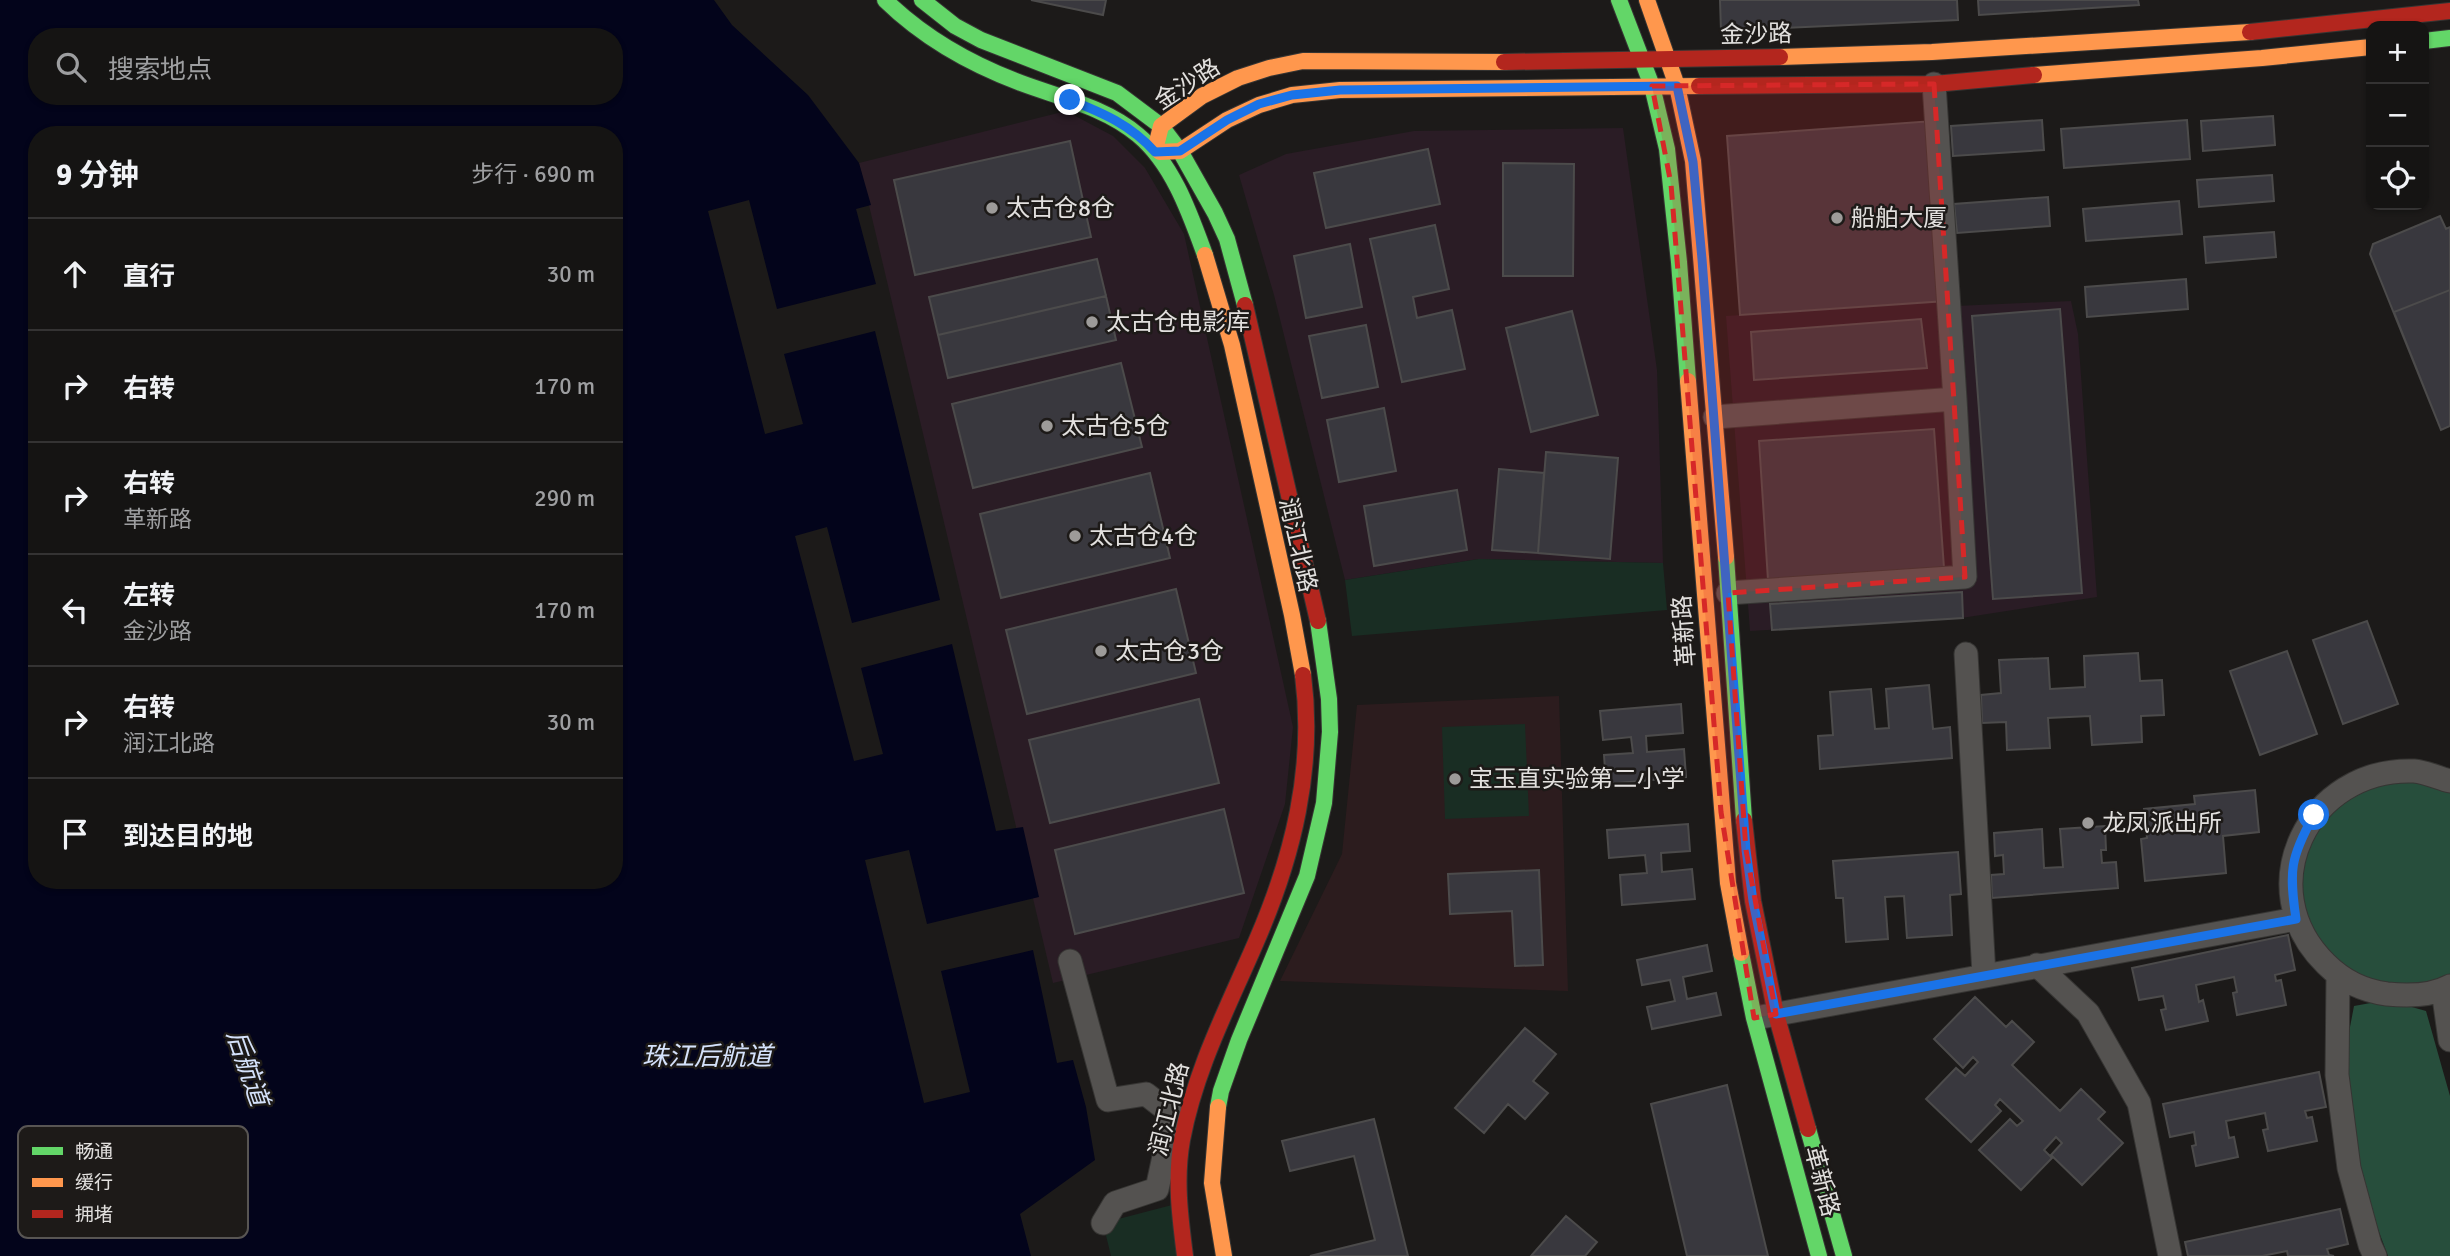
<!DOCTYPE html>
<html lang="zh">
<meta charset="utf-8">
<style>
body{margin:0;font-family:Signika,"Noto Sans SC",sans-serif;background:#1e1d1c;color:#f1f3f6}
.controls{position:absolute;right:21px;top:21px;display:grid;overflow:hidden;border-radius:14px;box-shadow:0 2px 5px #0004}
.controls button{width:63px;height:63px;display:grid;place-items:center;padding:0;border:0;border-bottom:2px solid #343333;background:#151413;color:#f1f3f6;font:35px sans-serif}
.stop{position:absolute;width:21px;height:21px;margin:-16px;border:5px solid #1a73e8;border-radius:50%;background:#fff}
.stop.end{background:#1a73e8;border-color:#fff;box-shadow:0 2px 7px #0008}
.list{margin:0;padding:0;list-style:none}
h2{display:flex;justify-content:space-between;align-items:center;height:91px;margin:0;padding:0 28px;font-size:30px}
h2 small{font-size:23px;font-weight:400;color:#9d9ea0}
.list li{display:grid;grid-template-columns:46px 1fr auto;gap:21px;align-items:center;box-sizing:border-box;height:112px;padding:0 28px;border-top:2px solid #343333}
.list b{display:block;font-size:26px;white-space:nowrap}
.list p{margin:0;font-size:23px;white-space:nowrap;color:#9d9ea0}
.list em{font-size:23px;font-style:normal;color:#9d9ea0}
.icon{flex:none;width:38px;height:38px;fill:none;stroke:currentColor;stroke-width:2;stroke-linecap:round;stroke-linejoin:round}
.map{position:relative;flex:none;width:2450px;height:1256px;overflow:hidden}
.search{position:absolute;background:#151413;box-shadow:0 2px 5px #0004;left:28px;top:28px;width:595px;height:77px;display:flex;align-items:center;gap:18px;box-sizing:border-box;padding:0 24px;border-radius:28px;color:#9d9ea0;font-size:26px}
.panel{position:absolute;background:#151413;box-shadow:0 2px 5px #0004;left:28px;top:126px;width:595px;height:763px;border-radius:28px}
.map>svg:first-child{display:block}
.commercial{fill:#2a1c25}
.education{fill:#2c1c1e}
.green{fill:#192d23}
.forest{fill:#274e3c}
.water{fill:#03041b;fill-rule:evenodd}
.building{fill:#39383e;stroke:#4c4b4b;stroke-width:2}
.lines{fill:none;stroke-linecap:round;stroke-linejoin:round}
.street-casing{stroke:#363533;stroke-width:25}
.fast-casing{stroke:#363533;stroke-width:18}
.slow-casing{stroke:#363533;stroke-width:18}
.jam-casing{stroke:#363533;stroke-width:18}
.street{stroke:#545250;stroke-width:23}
.fast{stroke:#63d668;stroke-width:16}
.slow{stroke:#ff974d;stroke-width:16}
.jam{stroke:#b3261e;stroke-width:16}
.route{stroke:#1a73e8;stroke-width:9}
.marked{fill:#d62828;fill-opacity:0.2;stroke:#d62828;stroke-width:5;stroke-dasharray:14 9;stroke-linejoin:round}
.poi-dot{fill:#9d9b99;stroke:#1d1a18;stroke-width:2.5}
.labels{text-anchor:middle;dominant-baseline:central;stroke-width:5;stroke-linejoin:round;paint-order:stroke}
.street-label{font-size:24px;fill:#e2e0de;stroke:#1d1a18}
.poi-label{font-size:24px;fill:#e2e0de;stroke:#1d1a18;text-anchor:start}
.water-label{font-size:26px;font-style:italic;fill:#d5e2fb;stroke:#1d1a18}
.key{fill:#1d1a18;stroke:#585553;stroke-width:2}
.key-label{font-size:19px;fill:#e2e0de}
</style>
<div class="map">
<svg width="2450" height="1256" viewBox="0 0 2450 1256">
<rect width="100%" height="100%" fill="#1c1a19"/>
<path class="commercial" d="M1066 111 1113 136 1145 168 1184 234 1293 727 1285 804 1239 938 1053 983 859 163Z
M1623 128 1657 370 1663 563 1479 559 1345 580 1274 295 1239 175 1286 154 1414 131Z
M1946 301 1956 306 2071 301 2078 334 2097 597 1955 619 1750 631 1726 316Z"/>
<path class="education" d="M1559 696 1568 991 1280 981 1342 854 1357 705Z"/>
<path class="green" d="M1479 559 1663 563 1667 610 1352 636 1345 580Z
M1525 724 1529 816 1445 819 1442 727Z
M1172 1205 1183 1256H1111L1103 1223Z"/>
<path class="forest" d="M2412 781 2443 788 2450 792V975C2431 982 2413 988 2392 987 2301 979 2268 863 2337 805 2349 795 2364 786 2379 783 2389 780 2401 781 2412 781Z
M2387 1000 2426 1011 2450 1096V1256H2388L2354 1165 2342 1069 2354 1006Z"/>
<path class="water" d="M0 0H714L732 25 808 95 859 163 871 205 856 209 876 284 777 309 749 200 708 211 765 434 803 424 784 354 875 331 940 600 852 623 827 527 795 536 854 761 883 754 861 668 952 644 996 831 1023 827 1039 897 927 924 909 850 865 860 924 1103 970 1092 941 971 1033 950 1057 1063 1073 1060 1086 1107 1095 1160 1020 1214 1031 1256H0ZM37 37H614V96H37ZM37 135H614V880H37Z"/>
<path class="building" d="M1031 0H1106L1103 15Z
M1720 0H1957L1958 20 1721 31Z
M1978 0H2138L2139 5 1979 15Z
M2273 116 2275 145 2203 151 2201 121Z
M2042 120 2044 150 1953 156 1951 126Z
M2187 120 2190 159 2064 168 2061 129Z
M1933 121 1946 301 1740 315 1727 136Z
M1070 141 1091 237 915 275 894 180Z
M1428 149 1440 204 1326 228 1314 173Z
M1503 163 1574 164 1573 276H1503Z
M2272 175 2274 201 2199 207 2197 180Z
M2048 197 2050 226 1957 233 1954 204Z
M2179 201 2182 234 2086 241 2083 209Z
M2440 216 2446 229 2450 227V426L2441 430 2370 254 2373 244Z
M1435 225 1449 289 1413 297 1417 318 1452 310 1465 369 1402 382 1370 239Z
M2274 232 2276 257 2206 263 2204 237Z
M1350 244 1362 307 1306 318 1294 256Z
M1097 259 1106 296 938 335 929 297Z
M2186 279 2188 309 2087 317 2085 287Z
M2450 290V426L2441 430 2394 312Z
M1106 296 1116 340 948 378 938 335Z
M2060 309 2082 593 1993 599 1972 316Z
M1572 311 1598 415 1531 432 1506 328Z
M1921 319 1927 368 1754 380 1751 332Z
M1366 325 1378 387 1322 398 1309 336Z
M1121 363 1142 447 973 488 952 404Z
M1384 408 1396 471 1339 482 1327 420Z
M1934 429 1944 568 1768 580 1759 441Z
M1546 452 1618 458 1610 559 1538 553Z
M1499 469 1544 473 1538 553 1492 550Z
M1150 473 1170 558 1001 598 980 514Z
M1457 490 1467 550 1374 566 1364 506Z
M1176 589 1196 673 1027 714 1006 630Z
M1962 592 1963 618 1772 630 1770 604Z
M2367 621 2398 704 2343 724 2313 640Z
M2287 651 2317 734 2260 755 2230 671Z
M2138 653 2140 681 2162 680 2164 715 2141 716 2142 742 2092 745 2090 716 2048 718 2050 748 2007 750 2006 722 1982 723 1981 695 2001 693 1999 660 2048 658 2050 689 2085 687 2084 656Z
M1929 685 1933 729 1950 727 1952 758 1820 769 1818 736 1833 735 1830 692 1871 689 1875 729 1889 728 1886 689Z
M1199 699 1219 783 1050 823 1029 740Z
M1681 704 1683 733 1646 736 1647 752 1684 749 1686 777 1606 784 1604 755 1633 753 1631 737 1603 740 1600 711Z
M2255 790 2259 832 2223 836 2226 873 2145 881 2141 839 2147 838 2144 809 2195 804 2194 796Z
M1224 809 1244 893 1075 934 1055 850Z
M1688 824 1690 851 1661 853 1662 872 1692 869 1695 899 1622 905 1620 875 1647 873 1645 855 1609 858 1607 830Z
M2105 826 2106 850H2101L2102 863 2116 862 2118 888 1992 898 1991 875 2004 874 2003 855 1995 856 1994 833 2042 829 2044 868 2063 867 2060 829Z
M1958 852 1961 894 1950 895 1952 935 1907 938 1904 896 1885 897 1888 939 1846 942 1843 898H1836L1833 861Z
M1539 870 1543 965 1515 966 1512 911 1450 914 1448 874Z
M2288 935 2295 970 2275 975 2276 981 2281 980 2286 1005 2237 1015 2233 993 2237 992 2234 977 2196 985 2199 1002 2203 1000 2208 1021 2166 1030 2161 1010 2166 1009 2163 996 2139 1000 2132 968Z
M1707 945 1712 971 1683 977 1687 999 1716 993 1721 1015 1652 1029 1647 1007 1675 1001 1670 980 1642 985 1637 960Z
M1975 997 2006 1027 2012 1021 2034 1042 2012 1065 2060 1111 2081 1089 2105 1112 2098 1119 2123 1143 2082 1185 2051 1155 2062 1143 2056 1137 2044 1150 2052 1158 2021 1190 1979 1150 2010 1119 2017 1126 2023 1121 2000 1099 1995 1105 2001 1111 1971 1142 1926 1099 1956 1068 1965 1076 1978 1062 1973 1057 1963 1068 1934 1039Z
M1525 1028 1556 1054 1533 1081 1548 1093 1525 1119 1508 1104 1484 1133 1455 1108Z
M2319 1072 2326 1107 2305 1111 2307 1118 2312 1117 2317 1141 2268 1151 2263 1130 2268 1129 2265 1113 2226 1121 2229 1138 2234 1137 2238 1157 2196 1166 2192 1146 2196 1145 2194 1132 2170 1137 2163 1104Z
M1727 1085 1768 1256H1687L1651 1104Z
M1374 1119 1408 1256H1310L1375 1240 1354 1156 1290 1171 1282 1141Z
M2340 1209 2348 1244 2327 1249 2329 1255 2334 1256H2288L2287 1251 2262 1256H2188L2185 1242Z
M1566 1216 1597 1242 1585 1256H1531Z"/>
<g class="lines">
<defs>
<path id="street" d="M1715 417 1955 399 1934 84
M1728 593 1965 577 1955 399
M1966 654 1984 975
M2450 781C2439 778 2426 772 2414 771 2308 767 2249 889 2326 964 2343 981 2364 991 2387 994 2407 996 2432 996 2450 986
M1070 961 1108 1100 1146 1094 1173 1115 1157 1189 1115 1203 1103 1223
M2037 965 2088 1013 2139 1103 2170 1256
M2338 976 2337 1075 2349 1168 2370 1245 2375 1256
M2443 990 2450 1040
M1761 1017 2296 919"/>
<path id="fast" d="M885 0C924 38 970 64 1021 83 1061 98 1105 107 1138 135 1173 164 1190 214 1205 255
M922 0 955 26 981 40 1117 93 1161 126 1180 151 1215 213 1227 239 1245 305
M1619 0 1652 86 1667 149 1679 262 1688 381
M2424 41 2450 38
M1726 557 1744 820
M1741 953 1754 1018 1819 1256
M1218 1107 1221 1091 1239 1040 1307 876 1324 803 1330 732 1329 699 1318 621
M1808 1129 1844 1256"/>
<path id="slow" d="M1647 0 1677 86 1693 161 1726 557
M1780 57 1932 52 2250 32
M2034 75 2262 58 2371 47
M1156 146 1161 126 1202 96 1238 78 1269 68 1303 61 1504 62
M1160 152 1180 151 1227 120 1259 105 1292 95 1340 90 1699 86
M1205 255 1232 345 1292 615 1303 675
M1688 381 1728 883 1741 953
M1218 1107 1212 1183 1224 1256"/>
<path id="jam" d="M2250 32 2450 11
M1504 62 1780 57
M1699 86 1934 84 2034 75
M1245 305 1318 621
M1744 820 1753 901 1776 1014 1808 1129
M1185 1256C1180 1217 1175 1179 1182 1140 1195 1070 1228 1007 1256 942 1293 857 1315 768 1303 675"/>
</defs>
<use href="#street" class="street-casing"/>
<use href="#fast" class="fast-casing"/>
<use href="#slow" class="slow-casing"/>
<use href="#jam" class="jam-casing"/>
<use href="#street" class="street"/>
<use href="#fast" class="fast"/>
<use href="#slow" class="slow"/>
<use href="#jam" class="jam"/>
</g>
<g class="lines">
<path class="route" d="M1070 100C1103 113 1131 125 1155 152L1180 151 1227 120 1259 104 1292 95 1340 90 1677 86 1693 162 1702 259 1746 850 1753 901 1776 1014 2296 919C2289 871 2290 858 2314 815"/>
</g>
<path class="marked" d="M1934 84 1965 577 1728 593 1746 850 1776 1014 1754 1018 1721 812 1671 184 1652 86Z"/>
<g class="poi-dot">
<circle cx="992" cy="208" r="7"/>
<circle cx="1837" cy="218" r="7"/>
<circle cx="1092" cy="322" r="7"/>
<circle cx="1047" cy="426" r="7"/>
<circle cx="1075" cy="536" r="7"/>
<circle cx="1101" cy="651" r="7"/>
<circle cx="1455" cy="779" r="7"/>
<circle cx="2088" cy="823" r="7"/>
</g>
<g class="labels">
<g class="street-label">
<text transform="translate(1756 34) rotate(-1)">金沙路</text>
<text transform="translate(1187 84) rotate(-33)">金沙路</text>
<text transform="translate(1298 545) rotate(77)">润江北路</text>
<text transform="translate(1684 631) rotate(-94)">革新路</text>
<text transform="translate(1169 1109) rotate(-76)">润江北路</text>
<text transform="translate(1822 1181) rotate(75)">革新路</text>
</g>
<g class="poi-label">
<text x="1006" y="208">太古仓8仓</text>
<text x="1851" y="218">船舶大厦</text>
<text x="1106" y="322">太古仓电影库</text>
<text x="1061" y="426">太古仓5仓</text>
<text x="1089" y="536">太古仓4仓</text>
<text x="1115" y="651">太古仓3仓</text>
<text x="1469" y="779">宝玉直实验第二小学</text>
<text x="2102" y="823">龙凤派出所</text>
</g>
<g class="water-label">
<text x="707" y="1057">珠江后航道</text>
<text transform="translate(247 1068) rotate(71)">后航道</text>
</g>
</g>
<rect x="18" y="1126" width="230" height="112" rx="10" class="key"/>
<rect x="32" y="1147" width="31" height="8" fill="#63d668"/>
<rect x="32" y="1178" width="31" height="9" fill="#ff974d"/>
<rect x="32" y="1210" width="31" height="8" fill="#b3261e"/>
<g class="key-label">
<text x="75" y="1158">畅通</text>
<text x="75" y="1189">缓行</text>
<text x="75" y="1221">拥堵</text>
</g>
</svg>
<div class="controls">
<button>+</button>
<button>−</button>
<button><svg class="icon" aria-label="locate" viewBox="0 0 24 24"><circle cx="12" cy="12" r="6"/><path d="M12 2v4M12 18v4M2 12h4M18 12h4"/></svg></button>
</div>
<div class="stop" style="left:2314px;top:815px"></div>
<div class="stop end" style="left:1070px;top:100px"></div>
<div class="search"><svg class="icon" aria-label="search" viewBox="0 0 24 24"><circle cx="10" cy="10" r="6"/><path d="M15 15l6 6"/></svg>搜索地点</div>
<section class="panel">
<h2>9 分钟<small>步行 · 690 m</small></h2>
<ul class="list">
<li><svg class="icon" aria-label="ahead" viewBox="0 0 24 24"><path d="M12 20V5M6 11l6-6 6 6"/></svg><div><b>直行</b></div><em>30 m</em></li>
<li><svg class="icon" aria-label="right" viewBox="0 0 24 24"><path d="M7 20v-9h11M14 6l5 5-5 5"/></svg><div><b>右转</b></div><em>170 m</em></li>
<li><svg class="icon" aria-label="right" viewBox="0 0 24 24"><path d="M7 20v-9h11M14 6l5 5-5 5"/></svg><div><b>右转</b><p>革新路</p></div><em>290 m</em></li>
<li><svg class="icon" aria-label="left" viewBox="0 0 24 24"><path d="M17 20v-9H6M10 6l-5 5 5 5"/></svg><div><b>左转</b><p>金沙路</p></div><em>170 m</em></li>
<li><svg class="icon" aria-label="right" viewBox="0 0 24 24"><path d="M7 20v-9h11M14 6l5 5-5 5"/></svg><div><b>右转</b><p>润江北路</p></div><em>30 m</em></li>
<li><svg class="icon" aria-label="arrive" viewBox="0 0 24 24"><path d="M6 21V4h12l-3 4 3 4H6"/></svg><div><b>到达目的地</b></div></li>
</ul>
</section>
</div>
